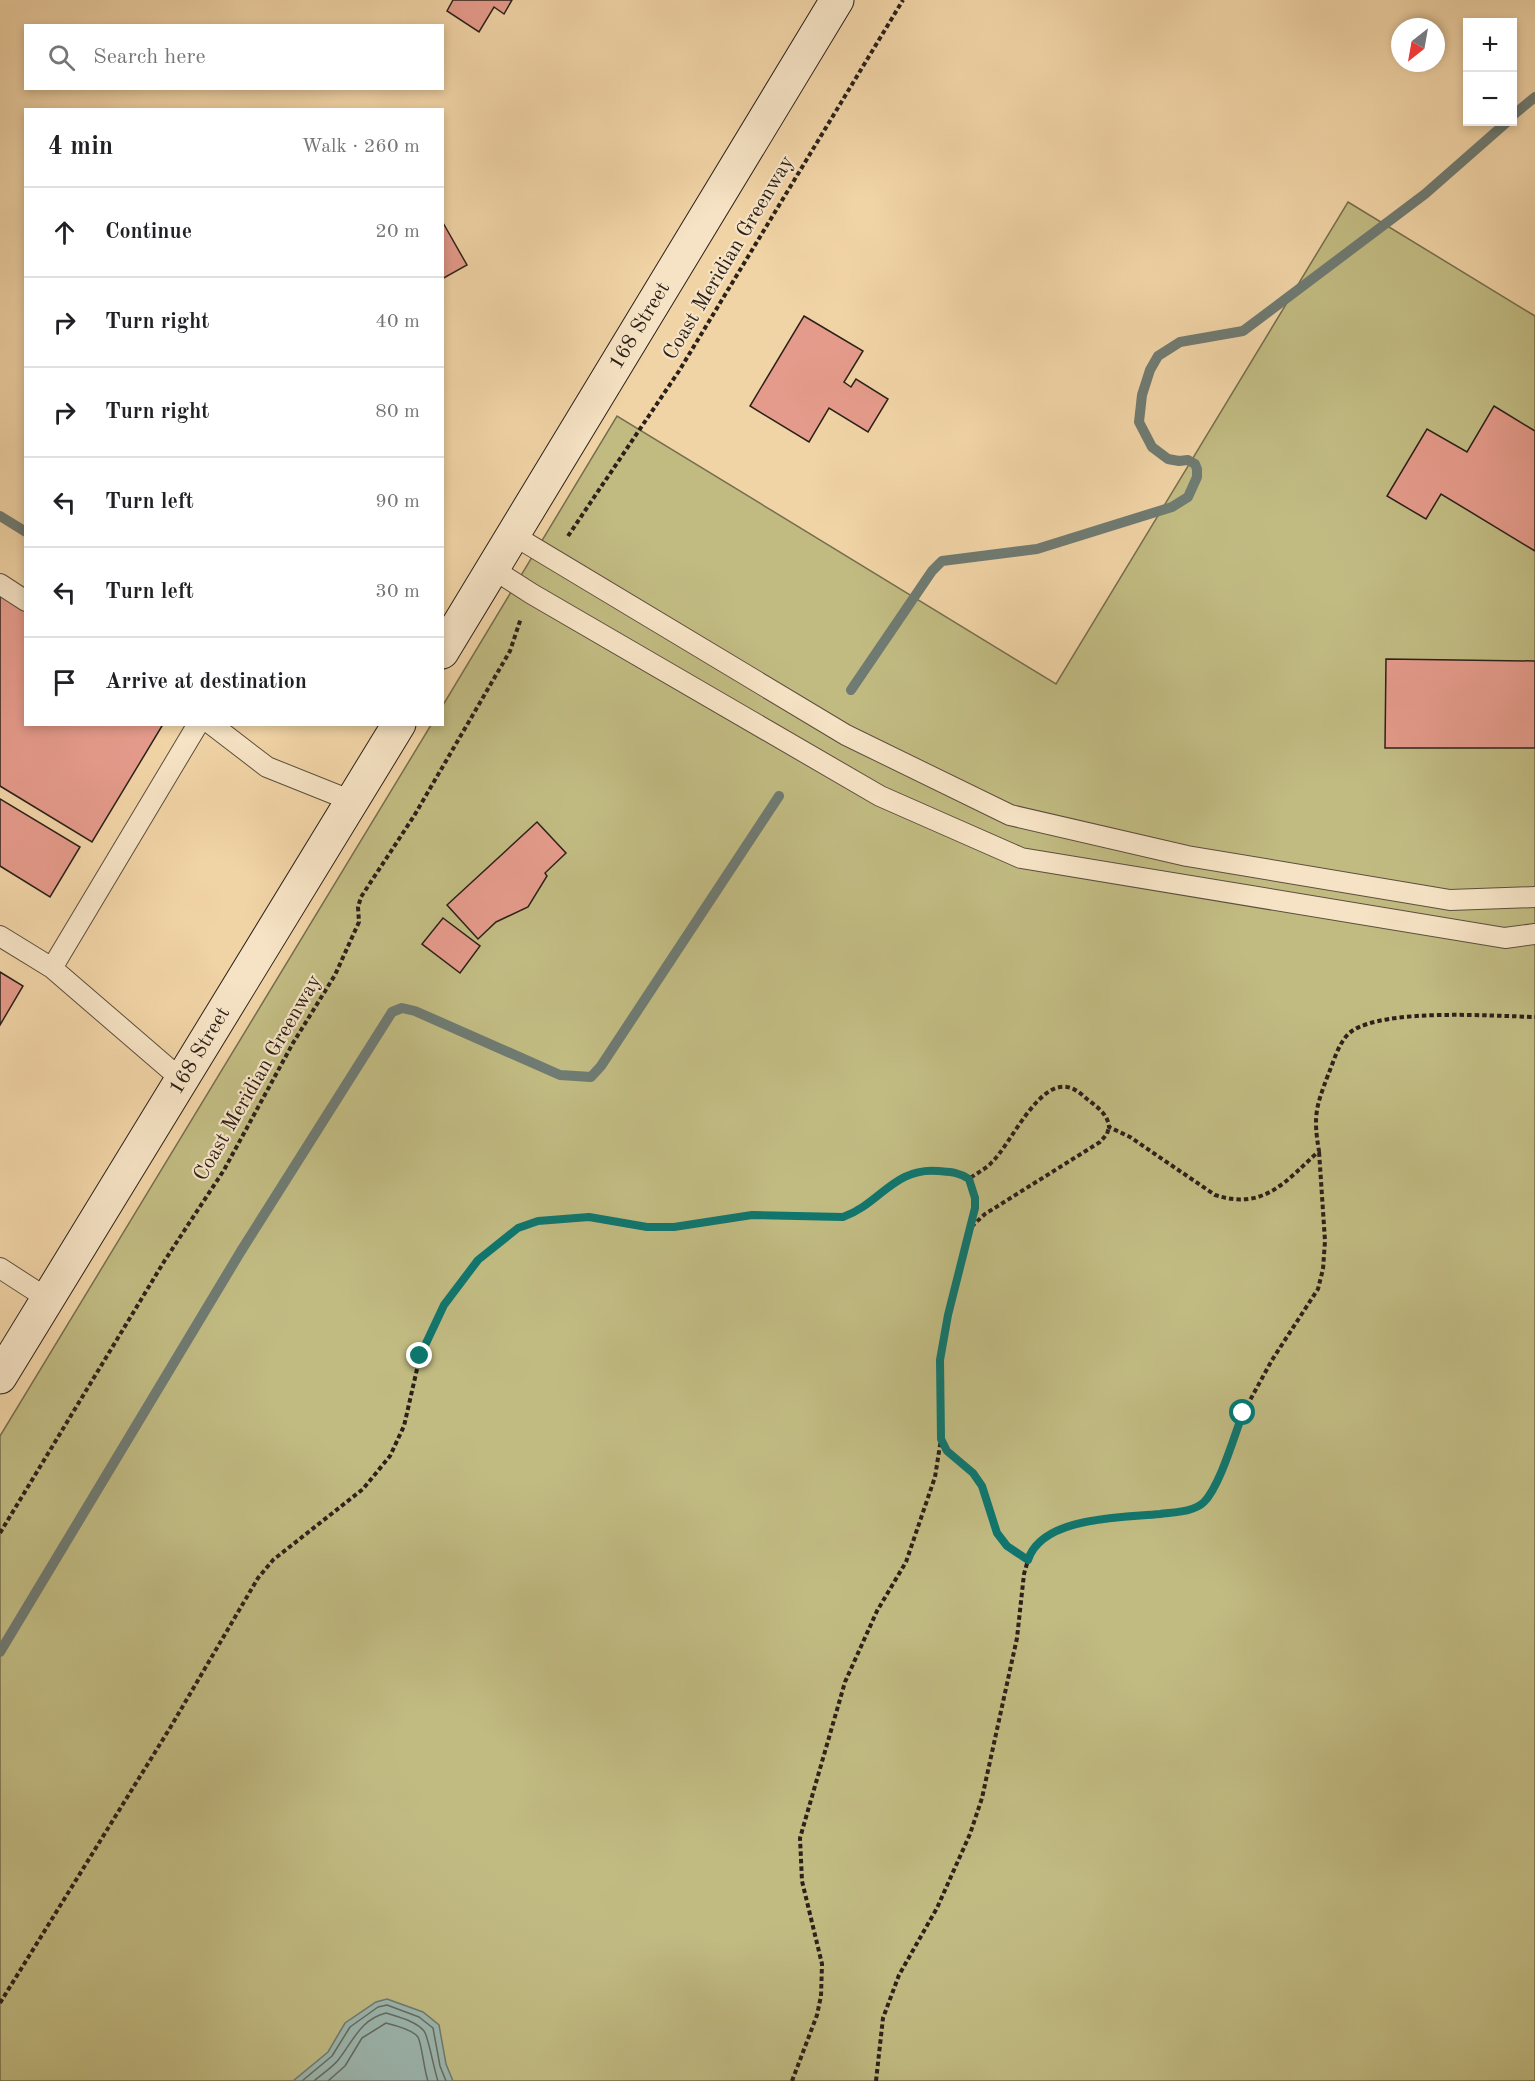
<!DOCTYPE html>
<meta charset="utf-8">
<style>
body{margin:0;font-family:"Old Standard TT",serif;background:#f2f2f2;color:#202124}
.controls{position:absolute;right:18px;top:18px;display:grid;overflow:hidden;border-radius:0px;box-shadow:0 3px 9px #0003}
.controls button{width:54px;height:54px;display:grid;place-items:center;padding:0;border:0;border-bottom:2px solid #e0e0e0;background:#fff;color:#202124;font:30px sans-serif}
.compass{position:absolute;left:1391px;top:18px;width:54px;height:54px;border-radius:50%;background:#fff;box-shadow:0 3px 9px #0003;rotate:211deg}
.stop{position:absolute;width:18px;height:18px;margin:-14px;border:4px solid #0f766e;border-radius:50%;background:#fff}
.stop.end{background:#0f766e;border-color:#fff;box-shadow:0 2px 6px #0008}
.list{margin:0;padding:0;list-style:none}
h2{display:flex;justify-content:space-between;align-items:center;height:78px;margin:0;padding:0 24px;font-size:26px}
h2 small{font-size:20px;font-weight:400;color:#757577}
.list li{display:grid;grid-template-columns:39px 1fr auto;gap:18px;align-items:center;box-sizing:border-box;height:90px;padding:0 24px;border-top:2px solid #e0e0e0}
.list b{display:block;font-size:22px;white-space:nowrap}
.list em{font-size:20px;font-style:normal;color:#757577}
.icon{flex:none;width:33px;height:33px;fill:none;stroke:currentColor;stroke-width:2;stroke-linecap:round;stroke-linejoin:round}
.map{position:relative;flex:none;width:1535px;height:2081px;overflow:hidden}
.search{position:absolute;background:#fff;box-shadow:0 3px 9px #0003;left:24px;top:24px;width:420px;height:66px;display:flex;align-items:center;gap:15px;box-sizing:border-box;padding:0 21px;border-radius:0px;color:#757577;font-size:22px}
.panel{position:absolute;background:#fff;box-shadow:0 3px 9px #0003;left:24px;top:108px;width:420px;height:618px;border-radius:0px}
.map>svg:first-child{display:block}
.green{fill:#c1bb82;stroke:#766e4e;stroke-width:1.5}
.water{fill:#9cb7af;stroke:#6f7b73;stroke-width:1.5}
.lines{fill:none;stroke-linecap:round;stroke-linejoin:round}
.shore{stroke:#646c64;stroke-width:1.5}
.stream{stroke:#6f7b73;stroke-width:10}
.building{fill:#e59b8b;stroke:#2c211a;stroke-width:1.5}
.lane-casing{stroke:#5d4e3d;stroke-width:22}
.secondary-casing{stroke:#2c211a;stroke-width:35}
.path{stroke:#2c211a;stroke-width:4;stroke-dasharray:4.5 3;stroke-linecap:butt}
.lane{stroke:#f6e3c5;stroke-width:20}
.secondary{stroke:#f6e3c5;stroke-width:33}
.route{stroke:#0f766e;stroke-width:8}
.labels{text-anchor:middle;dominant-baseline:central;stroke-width:4.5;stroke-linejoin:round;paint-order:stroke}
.street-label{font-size:21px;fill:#2c211a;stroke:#f6e3c5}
</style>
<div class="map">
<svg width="1535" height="2081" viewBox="0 0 1535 2081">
<rect width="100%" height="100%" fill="#f1d4a6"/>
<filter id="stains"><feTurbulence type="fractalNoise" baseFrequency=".00333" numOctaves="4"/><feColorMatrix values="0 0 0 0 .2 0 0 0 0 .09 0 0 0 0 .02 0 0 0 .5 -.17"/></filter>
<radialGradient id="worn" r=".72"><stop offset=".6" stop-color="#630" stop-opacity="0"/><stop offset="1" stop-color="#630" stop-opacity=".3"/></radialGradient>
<path class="green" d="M1348 202 1535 316V2081H0V1436L431 725 442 724 443 705 617 416 1056 684Z"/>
<path class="water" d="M387 1999 423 2012 439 2025 446 2064 453 2081H293L328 2052 345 2023 376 2002Z"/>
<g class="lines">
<path class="shore" d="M302 2081 332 2056 350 2027 378 2007 387 2005 419 2017 433 2028 440 2066 446 2081
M314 2081C322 2074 333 2067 339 2059 353 2041 361 2019 386 2013 398 2017 416 2021 424 2031 428 2035 434 2070 438 2081
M328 2081 345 2066 362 2038 386 2023C394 2025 412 2029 418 2037 422 2045 424 2070 428 2081"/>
<path class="stream" d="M1512 116 1535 97
M0 516 26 532
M851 690 932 571 942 561 1037 549 1172 507 1188 497 1197 477V469L1195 464 1188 460 1179 461 1168 459 1152 447 1139 422 1142 395 1150 370 1158 356 1180 342 1243 331 1425 194 1507 122
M0 1652 241 1251 392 1012 402 1008 415 1011 560 1075 591 1077 601 1066 779 796"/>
</g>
<path class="building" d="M453 0H512L504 14 494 7 479 32 447 11Z
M442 221 467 265 442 279Z
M804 316 863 351 844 382 851 387 856 379 888 399 868 432 829 408 809 442 750 406Z
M1494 406 1535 431V551L1441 494 1426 519 1387 496 1427 429 1467 452Z
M0 596 26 611V724H159L162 726 92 842 0 786Z
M1386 659 1535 661V748H1385Z
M0 799 80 847 50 897 0 866Z
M537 822 566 853 545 873 547 876 528 907 496 922 478 939 447 905Z
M443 918 480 946 460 973 422 944Z
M0 972 23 986 0 1025Z"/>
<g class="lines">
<defs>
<path id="lane" d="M513 535 846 735 1010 815 1187 856 1450 900 1535 897
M493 569 532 594 880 796 1021 858 1505 938 1535 934
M0 584 26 601
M211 724 267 767 352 801
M0 936 52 968
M182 1080 52 968 198 724
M0 1268 48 1299"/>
<path id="secondary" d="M442 652 837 0
M0 1377 399 724"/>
</defs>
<use href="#lane" class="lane-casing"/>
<use href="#secondary" class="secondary-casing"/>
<path class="path" d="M568 536 679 371 903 0
M969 1179 975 1198 970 1227
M941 1439C950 1456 965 1462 975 1477 990 1497 988 1530 1008 1547 1014 1552 1022 1556 1028 1560
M0 1533 165 1260 224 1170 293 1043 335 975 359 922 358 907 361 897 414 816 510 651 521 618
M0 2003 170 1728 258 1578 273 1560 363 1489 390 1456 404 1426 420 1356 444 1305 478 1260 518 1228 539 1221 589 1217 647 1227H674L752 1215 843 1217C879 1204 895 1167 938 1171 950 1172 959 1172 969 1179 977 1173 986 1169 992 1162 1011 1144 1037 1082 1067 1087 1075 1088 1081 1094 1087 1099 1097 1107 1108 1114 1109 1127L1130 1137 1215 1195C1264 1211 1286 1181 1319 1151 1313 1116 1316 1107 1328 1075 1334 1061 1339 1040 1352 1031 1386 1008 1493 1016 1535 1017
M792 2081 817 2015 821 1996 822 1964 802 1881 800 1838 845 1682 877 1611 906 1562 935 1477 941 1439 940 1360 948 1315 970 1228 985 1214 1100 1142 1107 1134 1109 1127
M876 2081 883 2018 899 1975 937 1908 970 1834 982 1798 1017 1638 1024 1574 1030 1553 1041 1540 1061 1528 1087 1522 1182 1511 1203 1503 1216 1484 1243 1413 1272 1360 1318 1289 1323 1269 1325 1241 1319 1151"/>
<use href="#lane" class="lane"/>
<use href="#secondary" class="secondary"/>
</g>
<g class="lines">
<path class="route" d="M420 1356 444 1305 478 1260 518 1228 538 1221 589 1217 647 1227H674L752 1215 843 1217C880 1204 894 1167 938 1171 950 1172 959 1172 969 1179L975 1198V1208L948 1315 940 1360 941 1439 947 1451 973 1473 982 1486 997 1533 1007 1546 1028 1560C1042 1516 1122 1518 1160 1514 1174 1512 1194 1512 1204 1502 1220 1486 1234 1436 1243 1413"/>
</g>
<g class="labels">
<g class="street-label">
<text transform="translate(729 258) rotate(-59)">Coast Meridian Greenway</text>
<text transform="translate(640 326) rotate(-59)">168 Street</text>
<text transform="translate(200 1051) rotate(-59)">168 Street</text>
<text transform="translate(258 1078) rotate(-60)">Coast Meridian Greenway</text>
</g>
</g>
<rect width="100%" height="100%" filter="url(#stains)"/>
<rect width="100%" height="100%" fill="url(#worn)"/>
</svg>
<div class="controls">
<button>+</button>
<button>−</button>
</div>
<svg class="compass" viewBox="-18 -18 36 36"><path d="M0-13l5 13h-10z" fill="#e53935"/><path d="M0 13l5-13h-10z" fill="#757577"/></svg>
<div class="stop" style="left:1243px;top:1413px"></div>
<div class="stop end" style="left:420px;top:1356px"></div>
<div class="search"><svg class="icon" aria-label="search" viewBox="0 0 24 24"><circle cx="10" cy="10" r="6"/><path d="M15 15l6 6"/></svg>Search here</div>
<section class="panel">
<h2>4 min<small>Walk · 260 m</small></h2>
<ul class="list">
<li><svg class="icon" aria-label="ahead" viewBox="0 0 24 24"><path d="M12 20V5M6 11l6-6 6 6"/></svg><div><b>Continue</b></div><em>20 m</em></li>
<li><svg class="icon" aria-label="right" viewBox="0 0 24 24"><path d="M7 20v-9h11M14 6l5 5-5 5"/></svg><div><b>Turn right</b></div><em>40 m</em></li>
<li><svg class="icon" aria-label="right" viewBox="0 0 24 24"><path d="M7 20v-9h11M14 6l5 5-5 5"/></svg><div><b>Turn right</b></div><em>80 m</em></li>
<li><svg class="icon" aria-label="left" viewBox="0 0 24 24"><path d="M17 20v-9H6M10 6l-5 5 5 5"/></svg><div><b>Turn left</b></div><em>90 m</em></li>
<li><svg class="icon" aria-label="left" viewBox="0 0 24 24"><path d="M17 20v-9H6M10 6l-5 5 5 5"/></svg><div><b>Turn left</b></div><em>30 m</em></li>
<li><svg class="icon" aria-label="arrive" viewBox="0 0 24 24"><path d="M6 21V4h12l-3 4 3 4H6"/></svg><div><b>Arrive at destination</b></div></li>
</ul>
</section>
</div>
